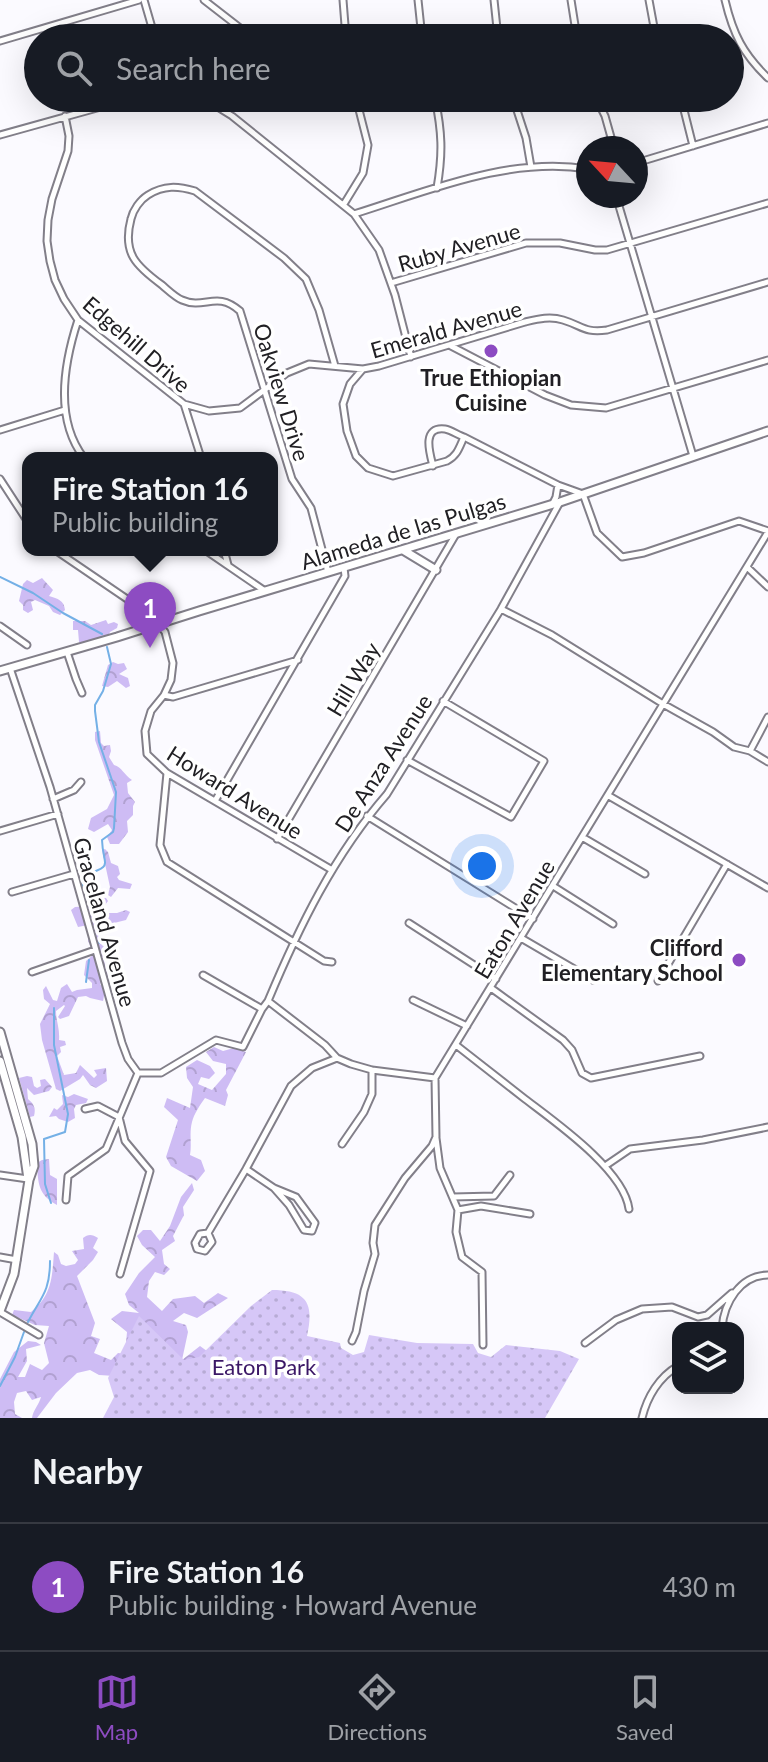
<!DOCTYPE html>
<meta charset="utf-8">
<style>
body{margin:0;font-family:Lato,sans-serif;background:#242831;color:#f1f3f6}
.controls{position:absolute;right:24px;bottom:24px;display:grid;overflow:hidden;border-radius:16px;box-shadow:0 8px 32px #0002}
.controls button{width:72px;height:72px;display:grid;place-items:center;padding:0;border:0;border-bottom:2px solid #363941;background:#171b24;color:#f1f3f6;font:40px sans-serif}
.compass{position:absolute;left:576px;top:136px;width:72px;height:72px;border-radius:50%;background:#171b24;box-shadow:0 8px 32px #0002;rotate:296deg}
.you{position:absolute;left:482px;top:866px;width:28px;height:28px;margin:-20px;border:6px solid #fff;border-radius:50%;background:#1a73e8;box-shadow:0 0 0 12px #1a73e833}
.badge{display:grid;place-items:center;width:52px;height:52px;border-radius:50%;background:#8d4cc2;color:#fff;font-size:26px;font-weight:700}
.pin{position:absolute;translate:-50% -66px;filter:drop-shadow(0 2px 4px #0008)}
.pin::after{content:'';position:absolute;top:42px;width:28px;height:24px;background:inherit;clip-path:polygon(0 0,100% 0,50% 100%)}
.popup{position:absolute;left:22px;top:452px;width:256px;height:104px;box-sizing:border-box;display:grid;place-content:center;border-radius:16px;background:#171b24;filter:drop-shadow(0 2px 6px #0005);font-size:26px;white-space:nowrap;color:#9ea1a6}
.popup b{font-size:30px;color:#f1f3f6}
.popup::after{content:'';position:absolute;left:50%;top:100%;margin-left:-16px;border:16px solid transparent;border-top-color:#171b24}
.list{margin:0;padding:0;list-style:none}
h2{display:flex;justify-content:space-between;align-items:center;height:104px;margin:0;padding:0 32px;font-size:34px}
h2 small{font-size:26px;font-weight:400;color:#9ea1a6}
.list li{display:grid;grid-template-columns:52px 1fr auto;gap:24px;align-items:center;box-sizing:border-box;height:128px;padding:0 32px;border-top:2px solid #363941}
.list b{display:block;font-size:30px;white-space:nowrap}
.list p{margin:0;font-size:26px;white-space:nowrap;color:#9ea1a6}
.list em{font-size:26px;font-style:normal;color:#9ea1a6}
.icon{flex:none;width:44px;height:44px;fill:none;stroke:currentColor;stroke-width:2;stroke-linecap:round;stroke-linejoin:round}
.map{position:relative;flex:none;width:768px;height:1418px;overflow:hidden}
.search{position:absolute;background:#171b24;box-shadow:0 8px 32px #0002;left:24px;right:24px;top:24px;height:88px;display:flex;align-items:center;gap:20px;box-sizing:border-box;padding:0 28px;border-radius:44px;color:#9ea1a6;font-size:30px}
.sheet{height:232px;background:#171b24}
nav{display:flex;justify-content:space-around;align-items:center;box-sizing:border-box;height:112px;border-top:2px solid #363941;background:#171b24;font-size:22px;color:#9ea1a6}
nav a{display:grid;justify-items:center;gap:4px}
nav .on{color:#8d4cc2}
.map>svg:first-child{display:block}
.forest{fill:url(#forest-crowns)}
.park{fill:url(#park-dots)}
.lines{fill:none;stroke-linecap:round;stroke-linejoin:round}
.stream{stroke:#74b0e6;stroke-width:2}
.street-casing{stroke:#827f89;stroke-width:9}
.secondary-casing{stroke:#827f89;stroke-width:11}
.street{stroke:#fff;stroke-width:5}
.secondary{stroke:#fff;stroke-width:7}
.poi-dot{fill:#8d4cc2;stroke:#fff;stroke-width:3}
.labels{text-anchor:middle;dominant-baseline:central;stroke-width:7;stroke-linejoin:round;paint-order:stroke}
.street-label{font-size:22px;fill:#212024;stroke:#fff}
.poi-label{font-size:22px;font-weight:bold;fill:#212024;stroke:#fff}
.park-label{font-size:22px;fill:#3b1766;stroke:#fff}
</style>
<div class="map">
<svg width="768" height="1418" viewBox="0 0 768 1418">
<defs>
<pattern id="forest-crowns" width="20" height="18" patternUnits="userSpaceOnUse" patternTransform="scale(2)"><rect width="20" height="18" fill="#cebcf4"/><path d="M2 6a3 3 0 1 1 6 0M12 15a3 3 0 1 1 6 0" fill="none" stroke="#b1a1d1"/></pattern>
<pattern id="park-dots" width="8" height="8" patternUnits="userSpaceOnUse" patternTransform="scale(2)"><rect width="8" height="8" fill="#d6c7f7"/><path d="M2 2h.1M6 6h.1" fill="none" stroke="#b7abd4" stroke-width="1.8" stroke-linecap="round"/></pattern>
</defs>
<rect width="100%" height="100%" fill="#fbfaff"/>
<path class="forest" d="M42 578 53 590 49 596C58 599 64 600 65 610L60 615 53 612 49 606 35 600 31 602 33 610 28 613 23 610V605L19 601 23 584 27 580 33 583Z
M106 620 108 624 114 622 118 624 117 628 110 632 108 636 83 644 79 642 78 630H73V621H85L91 625Z
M113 662 118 664 124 663 127 669 119 674 128 678 130 686 126 688 117 681 108 687 102 686 108 665Z
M100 731 101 743 104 746 110 745 111 751 109 757 114 765C122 767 124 775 132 780L127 783 128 793 135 802 133 806V815L127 821 128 832 119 844H110L107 837 112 830 108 824 94 832 88 829 91 818 107 809 114 795 95 740V732Z
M105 849 108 852 111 863 118 866 120 874 117 877 119 880 132 884 130 889 118 888 111 897 108 895 110 887 102 850Z
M101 898H106L108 901 102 909 106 913H117L126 910 130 912 126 920 110 924 101 938V944L109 952 107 956 103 957 108 977 100 984 105 990 103 1001 90 998 86 996 78 997 69 1016 60 1019 58 1017 65 1006 64 1005 56 1011C56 1021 60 1029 59 1040L65 1041 66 1045 60 1047 61 1052 57 1056 64 1075 76 1073 80 1065 94 1078 97 1075 94 1070 106 1068 107 1081 96 1088 90 1085 83 1075 80 1079 60 1091 56 1089 42 1040 40 1024 50 1004 44 999 43 990 46 986 53 1000 57 1001 61 988 67 984 72 992 77 990 92 988V983L84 975 86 961 94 954 88 941V925L78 927 71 910 75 907 89 906 95 900Z
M214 1047 223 1051 234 1048 246 1052 226 1090 228 1095 225 1106 205 1098C200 1105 194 1114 192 1122 189 1133 192 1144 190 1155L201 1160 205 1171 197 1181 171 1166 166 1157 178 1120 164 1107 167 1098 190 1108 193 1087 187 1078 186 1067 197 1060 210 1066 215 1073 209 1079 201 1077 198 1084 212 1090 226 1074V1064L213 1061 206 1052Z
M27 1076 32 1077 34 1086 37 1088 41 1086 40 1080 45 1079 52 1087 49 1091 34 1095 27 1088 28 1099C34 1104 36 1108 34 1116L30 1117 19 1078Z
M74 1094 88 1099 86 1103 76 1105 74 1109 75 1118 68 1122 59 1119 56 1116 49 1117 54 1108 57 1110 63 1104 62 1095 68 1097Z
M49 1159 50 1175 57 1179V1205C38 1195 38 1183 37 1163L42 1160Z
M192 1183 194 1190 183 1207 184 1215 173 1236 175 1241 162 1250 164 1264 170 1269 164 1275 155 1272 149 1281 147 1297 162 1311 173 1299 195 1296 204 1303 218 1293 228 1298 197 1318 184 1313 173 1321 186 1325 188 1332 182 1360 200 1346 211 1354V1372L115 1376 99 1375 90 1370 77 1373 56 1393 37 1418H32C33 1410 39 1405 41 1397L32 1400 26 1391 17 1393 14 1402 15 1414 22 1418H0V1379L14 1352 28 1341 36 1342 41 1345 26 1349 27 1361 18 1377H25L30 1364 42 1370 49 1363 44 1343 49 1326 35 1325 12 1315 14 1310 31 1312C52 1295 52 1278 54 1252L58 1255 61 1264 66 1266 75 1264 78 1260 72 1251 84 1249 83 1238C88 1234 92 1234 98 1238L93 1248 98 1252 93 1260 77 1276 95 1323 91 1336 100 1339 94 1353 111 1360 118 1353 125 1354 127 1332 111 1319 122 1311 139 1313 129 1305 125 1294 139 1273 155 1257 142 1245 137 1236 143 1230H151L160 1241 170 1226 181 1197Z"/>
<path class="park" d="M272 1290C308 1290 314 1304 307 1336L340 1343 341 1348 353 1355 364 1352 369 1335 417 1343 473 1344 478 1353 491 1357 506 1345 560 1351 579 1359 545 1418H103L114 1397 108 1378 139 1316 184 1360 199 1357 251 1306Z"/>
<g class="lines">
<path class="stream" d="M0 577 33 593 63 613 102 634
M99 943 101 925 81 881 83 876C115 865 103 867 102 840L113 832 114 828 116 792 99 742 95 711V705L103 691 111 664 107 647
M86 982 89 960
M51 1203 45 1184 44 1139 65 1132 68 1114 54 1045V1008
M28 1322C41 1297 50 1292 50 1261
M0 1386 15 1357 24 1332"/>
<defs>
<path id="street" d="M144 0 155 38
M204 0 253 38
M343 0 346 38
M418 0 422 38
M494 0 498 38
M571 0 577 38
M649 0 656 38
M725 0C733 34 743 54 768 78
M0 41 139 0
M203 98 232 116 354 214 379 250 395 295 411 357
M435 98C442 132 443 153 437 188
M513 98 526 138 531 167
M596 98 605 116 614 148
M681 98 693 146
M65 116 69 136 68 151 52 199 48 220 47 241 50 261 55 280 64 299 78 320 184 404 201 458
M0 135 133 98
M636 163 768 123
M618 196 619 206 693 456
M344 204 363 173 368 145 356 98
M354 214C428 191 509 156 588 169
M391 283 526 243H560L595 250H607L768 203
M78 320C64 363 54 419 84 458
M451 346 545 395 571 405 606 408 768 360
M362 370 350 384 343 404 347 431 356 456 368 468 393 476 447 461C457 456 459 448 464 437L558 485 583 494 597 533 622 557 644 553 739 521 768 531
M184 404 209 411 240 408 287 373 309 364 363 369 379 366 525 322C538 319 550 316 563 320 583 326 584 333 607 330L768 282
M0 430 65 410
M433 466C430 454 421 426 445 429 451 430 458 435 464 437
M0 479 28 522
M553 503 556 497 558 485
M55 550 152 616 165 632 173 663 171 680 164 695 151 711 145 731 147 754 167 773 332 870
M205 550 265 591
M224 550 228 565
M747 567 768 587
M328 572 311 508 292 479 240 311C216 290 205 310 182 300 175 297 168 290 162 285 136 266 122 253 131 219 133 210 140 200 148 195 164 185 178 186 195 191L284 258 306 279 319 310 335 366
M501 609 552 635 663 704 713 732 734 747 750 751 768 762
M0 626 27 645
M67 652 76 679 82 693
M10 668 50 787 122 1043 128 1059 138 1073
M164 695 173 697 298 660
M750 751 768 717
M407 760 511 817 544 761 443 701
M167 773 160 845 167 862 324 961 332 962
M609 796 768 888
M53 799 74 790 81 782
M215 801 345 576 344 568
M367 816 533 919
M0 831 58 814
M582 837 645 874
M277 839 456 534
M553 886 613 924
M12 892 74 874
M409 923 496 979
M521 938 593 980
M32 972 95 950
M203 975 262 1009
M658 981 727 864
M491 988 563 1040 572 1050 582 1073 591 1078 700 1056
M413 1000 467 1026
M268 1001 325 1045 337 1058 351 1064 372 1070 435 1078
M456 1045C479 1063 502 1081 525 1099 555 1122 624 1170 629 1209
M138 1073H161L216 1040 243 1047 262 1009 268 1001C299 927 334 855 387 794L501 609 560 502
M85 1109 98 1106 119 1117
M119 1117 125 1141 150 1171 120 1274
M436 1138 440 1168 458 1210 456 1232 462 1257 482 1272 483 1345
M342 1144 364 1112 372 1094V1070
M605 1166 630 1149 703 1140 768 1127
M246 1169 274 1188 296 1197 315 1223 312 1231 304 1230 289 1205 274 1188
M0 1175 28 1179
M453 1197 494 1196 510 1175
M66 1200 68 1176 106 1149 138 1073
M458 1210 481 1206 530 1214
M208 1233 212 1242 205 1251 197 1249 195 1243 200 1234 208 1233 246 1169 291 1086 312 1068 337 1058
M0 1257 17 1260
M0 1312 39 1335
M722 1328C724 1303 740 1275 768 1275
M352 1341 356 1332 364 1291 375 1254 373 1243 375 1225 405 1178 432 1146 436 1137 435 1078 768 532
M585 1343 616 1320 642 1309 672 1307 698 1317 707 1315 732 1293
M642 1418C647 1397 659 1377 678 1366"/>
<path id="secondary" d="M403 550 436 570
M0 671 117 637 199 611 560 502 768 431
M0 1032 32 1144 34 1166 29 1180 14 1274 0 1311
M0 1061 22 1137 28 1179"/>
</defs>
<use href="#street" class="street-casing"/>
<use href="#secondary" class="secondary-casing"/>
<use href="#street" class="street"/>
<use href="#secondary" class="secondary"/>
</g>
<g class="poi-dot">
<circle cx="491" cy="351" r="8"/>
<circle cx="739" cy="960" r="8"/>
</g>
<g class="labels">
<g class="street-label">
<text transform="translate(459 247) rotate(-16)">Ruby Avenue</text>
<text transform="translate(446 329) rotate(-16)">Emerald Avenue</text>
<text transform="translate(137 344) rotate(41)">Edgehill Drive</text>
<text transform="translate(282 392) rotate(73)">Oakview Drive</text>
<text transform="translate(403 531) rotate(-17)">Alameda de las Pulgas</text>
<text transform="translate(353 679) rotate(-59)">Hill Way</text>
<text transform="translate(383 763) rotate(-57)">De Anza Avenue</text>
<text transform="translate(235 792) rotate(32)">Howard Avenue</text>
<text transform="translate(514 919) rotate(-59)">Eaton Avenue</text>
<text transform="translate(105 922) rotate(74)">Graceland Avenue</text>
</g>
<g class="poi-label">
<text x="491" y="377">True Ethiopian<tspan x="491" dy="25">Cuisine</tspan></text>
<text x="723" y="947" text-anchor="end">Clifford<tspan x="723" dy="25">Elementary School</tspan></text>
</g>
<g class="park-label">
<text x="264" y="1366">Eaton Park</text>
</g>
</g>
</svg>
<div class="controls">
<button><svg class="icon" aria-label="layers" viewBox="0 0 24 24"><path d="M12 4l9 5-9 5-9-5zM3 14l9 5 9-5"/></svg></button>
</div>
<svg class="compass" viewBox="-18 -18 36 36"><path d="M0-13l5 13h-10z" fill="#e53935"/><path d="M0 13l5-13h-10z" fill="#9ea1a6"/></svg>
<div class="you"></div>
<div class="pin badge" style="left:150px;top:648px">1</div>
<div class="popup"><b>Fire Station 16</b>Public building</div>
<div class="search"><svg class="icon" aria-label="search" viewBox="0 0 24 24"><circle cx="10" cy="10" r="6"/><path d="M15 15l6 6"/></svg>Search here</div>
</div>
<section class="sheet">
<h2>Nearby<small></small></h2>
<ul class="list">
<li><span class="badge">1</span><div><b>Fire Station 16</b><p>Public building · Howard Avenue</p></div><em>430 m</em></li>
</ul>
</section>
<nav>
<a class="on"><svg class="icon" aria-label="map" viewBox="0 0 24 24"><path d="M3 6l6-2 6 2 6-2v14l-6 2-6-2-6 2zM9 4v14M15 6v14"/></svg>Map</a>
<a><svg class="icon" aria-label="directions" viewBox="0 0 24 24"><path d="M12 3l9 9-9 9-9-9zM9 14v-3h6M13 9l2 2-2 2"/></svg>Directions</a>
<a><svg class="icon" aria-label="saved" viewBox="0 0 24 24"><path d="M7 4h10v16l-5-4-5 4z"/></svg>Saved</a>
</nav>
